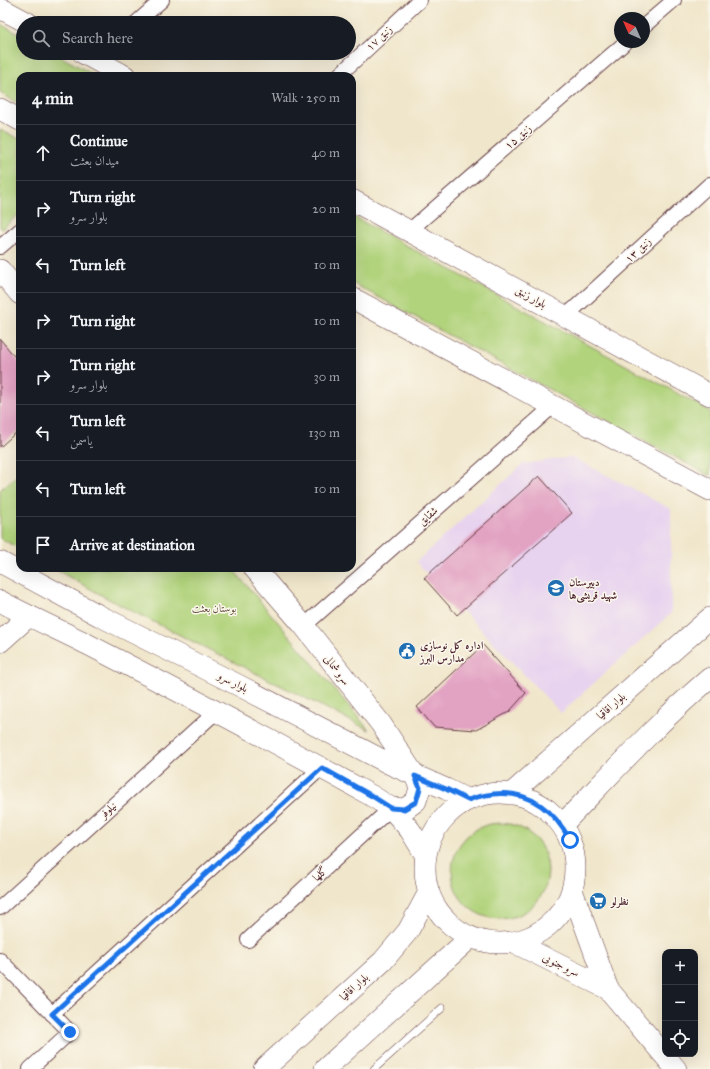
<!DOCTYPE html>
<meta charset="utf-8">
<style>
body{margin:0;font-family:"IM FELL Great Primer",Amiri,serif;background:#20242c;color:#f1f3f6}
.controls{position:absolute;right:12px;bottom:12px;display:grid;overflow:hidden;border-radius:8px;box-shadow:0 4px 16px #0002}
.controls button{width:36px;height:36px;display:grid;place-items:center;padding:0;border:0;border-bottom:1px solid #363941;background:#171b24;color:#f1f3f6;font:20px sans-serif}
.compass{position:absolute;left:614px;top:12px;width:36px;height:36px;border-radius:50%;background:#171b24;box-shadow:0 4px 16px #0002;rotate:315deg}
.stop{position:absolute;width:12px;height:12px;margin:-9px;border:3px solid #1a73e8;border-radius:50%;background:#fff}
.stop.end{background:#1a73e8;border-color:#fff;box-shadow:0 1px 4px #0008}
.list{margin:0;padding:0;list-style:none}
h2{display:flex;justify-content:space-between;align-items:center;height:52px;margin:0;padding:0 16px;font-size:17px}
h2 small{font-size:13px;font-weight:400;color:#9ea1a6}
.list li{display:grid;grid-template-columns:26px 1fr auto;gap:12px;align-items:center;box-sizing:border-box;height:56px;padding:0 16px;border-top:1px solid #363941}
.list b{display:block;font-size:15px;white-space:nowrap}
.list p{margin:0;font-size:13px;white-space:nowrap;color:#9ea1a6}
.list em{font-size:13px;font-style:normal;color:#9ea1a6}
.icon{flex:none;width:22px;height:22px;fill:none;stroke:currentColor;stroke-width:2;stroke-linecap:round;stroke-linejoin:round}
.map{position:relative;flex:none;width:710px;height:1069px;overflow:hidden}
.search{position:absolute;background:#171b24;box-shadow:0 4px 16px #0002;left:16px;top:16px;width:340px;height:44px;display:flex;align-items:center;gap:10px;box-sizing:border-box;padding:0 14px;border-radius:22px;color:#9ea1a6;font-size:15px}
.panel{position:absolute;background:#171b24;box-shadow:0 4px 16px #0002;left:16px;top:72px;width:340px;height:500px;border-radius:12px}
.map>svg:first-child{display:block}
.built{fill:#e7d2ef}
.green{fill:#b1d37c;stroke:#7e7954}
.building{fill:#e2a2c2}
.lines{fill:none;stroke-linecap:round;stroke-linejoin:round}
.lane-casing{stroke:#633d43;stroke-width:8}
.street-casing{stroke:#633d43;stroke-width:16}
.secondary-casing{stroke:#633d43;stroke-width:22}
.lane{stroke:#fff;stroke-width:7}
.street{stroke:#fff;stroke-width:14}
.secondary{stroke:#fff;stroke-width:21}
.route{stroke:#1a73e8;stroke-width:5}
.labels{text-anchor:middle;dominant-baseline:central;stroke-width:3;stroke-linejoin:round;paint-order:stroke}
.street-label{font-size:11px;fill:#4a1f2b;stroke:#fbf7ec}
.poi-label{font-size:11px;font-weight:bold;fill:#4a1f2b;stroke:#fbf7ec;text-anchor:start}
.park-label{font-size:11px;fill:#695543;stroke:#fbf7ec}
</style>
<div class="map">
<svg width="710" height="1069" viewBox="0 0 710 1069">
<rect width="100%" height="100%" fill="#fbf7ec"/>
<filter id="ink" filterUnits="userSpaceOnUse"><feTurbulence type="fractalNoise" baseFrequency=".025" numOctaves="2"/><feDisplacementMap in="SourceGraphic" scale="8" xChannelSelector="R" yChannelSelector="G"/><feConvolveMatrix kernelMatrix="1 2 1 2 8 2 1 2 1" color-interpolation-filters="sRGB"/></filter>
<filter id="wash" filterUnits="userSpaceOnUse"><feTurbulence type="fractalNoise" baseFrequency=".012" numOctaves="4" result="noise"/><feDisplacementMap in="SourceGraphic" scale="16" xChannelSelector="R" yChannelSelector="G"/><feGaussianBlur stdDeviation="0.9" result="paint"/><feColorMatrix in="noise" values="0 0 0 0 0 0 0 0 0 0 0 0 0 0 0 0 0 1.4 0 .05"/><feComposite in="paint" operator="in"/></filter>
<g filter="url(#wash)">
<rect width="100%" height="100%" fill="#f0e6cb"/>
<path class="built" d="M572 457 671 509V613L561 713 416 562 523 464Z"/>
<path class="green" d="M0 24 23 36V53H54L96 76H20V104L0 93Z
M0 130 20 139V213L2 229 0 227Z
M352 216 710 411V476L352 283Z
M20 473V549L0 538V490Z
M53 568H232L369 730 112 601Z
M452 871a48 48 0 1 1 96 0a48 48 0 1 1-96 0Z"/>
<g id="blocks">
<path class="building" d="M0 339 20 363V429L0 447Z
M539 476 572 513 457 615 424 578Z
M483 645 526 693 509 712 476 730 434 727 417 707Z"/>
</g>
</g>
<g filter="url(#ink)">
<use href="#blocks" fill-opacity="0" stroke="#633d43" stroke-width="1"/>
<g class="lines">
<defs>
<path id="lane" d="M374 1069 442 1008"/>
<path id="street" d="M136 23 162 0
M644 26 674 0
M338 76 420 0
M409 231 626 42
M0 247 20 230
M566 316 710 184
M304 626 553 406
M0 908 217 711
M248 940 391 808
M0 960 70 1032 30 1069
M52 1014 321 768"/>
<path id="secondary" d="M0 8 28 23
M83 53 125 76
M0 109 20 120
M352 200 710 395
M0 270 20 294
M352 298 710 490
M0 562 100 616 238 685 390 764 446 789 468 800
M254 568 304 626 381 724 415 776 420 788 416 801 405 809 391 808
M0 601C29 617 60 630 89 645 184 694 279 744 372 796L391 808 410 830 426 856
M0 642 29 616
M425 868a75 75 0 1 1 150 0a75 75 0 1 1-150 0Z
M511 794 710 618
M562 825C610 775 657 723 710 678
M572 890 608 989 676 1069
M513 942 608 989
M264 1069 383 961 408 931 429 892
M325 1069 471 937"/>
</defs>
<use href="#lane" class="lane-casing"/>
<use href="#street" class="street-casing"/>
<use href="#secondary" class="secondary-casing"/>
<use href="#lane" class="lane"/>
<use href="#street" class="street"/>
<use href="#secondary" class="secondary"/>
</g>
</g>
<g class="lines" filter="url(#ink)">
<path class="route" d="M70 1032 52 1014 322 768 372 796 391 808 404 809 416 802 420 788 415 776 446 789 468 800C513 784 547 798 570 840"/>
</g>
<defs>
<symbol id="school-disc" viewBox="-11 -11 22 22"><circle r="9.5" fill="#1f6fb2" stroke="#fbf7ec"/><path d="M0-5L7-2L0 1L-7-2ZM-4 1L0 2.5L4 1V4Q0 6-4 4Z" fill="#fff"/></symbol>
<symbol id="civic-disc" viewBox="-11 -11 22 22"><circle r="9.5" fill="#1f6fb2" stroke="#fbf7ec"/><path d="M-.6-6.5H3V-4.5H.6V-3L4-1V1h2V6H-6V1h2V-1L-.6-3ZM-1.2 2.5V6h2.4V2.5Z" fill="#fff"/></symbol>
<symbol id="supermarket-disc" viewBox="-11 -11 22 22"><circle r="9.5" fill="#1f6fb2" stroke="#fbf7ec"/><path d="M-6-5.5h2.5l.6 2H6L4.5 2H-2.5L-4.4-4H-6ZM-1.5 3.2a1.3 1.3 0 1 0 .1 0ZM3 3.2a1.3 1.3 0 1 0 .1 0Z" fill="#fff"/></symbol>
</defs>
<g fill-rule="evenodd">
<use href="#school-disc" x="546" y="578" width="20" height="20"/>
<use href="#civic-disc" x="397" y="641" width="20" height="20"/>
<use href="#supermarket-disc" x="588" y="891" width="20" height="20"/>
</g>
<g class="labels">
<g class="street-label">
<text transform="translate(379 38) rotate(-43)">زنبق ۱۷</text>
<text transform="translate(518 137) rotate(-41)">زنبق ۱۵</text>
<text transform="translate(638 250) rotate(-43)">زنبق ۱۳</text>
<text transform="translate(531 297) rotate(29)">بلوار زنبق</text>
<text transform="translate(428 516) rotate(-42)">شقایق</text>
<text transform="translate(337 670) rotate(52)">سرو شمالی</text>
<text transform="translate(233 682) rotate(27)">بلوار سرو</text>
<text transform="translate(611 706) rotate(-41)">بلوار اقاقیا</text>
<text transform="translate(108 810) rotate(-42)">نیلوفر</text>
<text transform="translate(320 874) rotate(-43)">گلها</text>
<text transform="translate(561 965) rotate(26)">سرو جنوبی</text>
<text transform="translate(354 987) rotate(-42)">بلوار اقاقیا</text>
</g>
<g class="poi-label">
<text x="569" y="582">دبیرستان<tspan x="569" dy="13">شهید قریشی‌ها</tspan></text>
<text x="420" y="645">اداره کل نوسازی<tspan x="420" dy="13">مدارس البرز</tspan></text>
<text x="611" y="901">نظرلو</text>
</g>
<g class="park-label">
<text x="214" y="608">بوستان بعثت</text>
</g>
</g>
</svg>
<div class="controls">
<button>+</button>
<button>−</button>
<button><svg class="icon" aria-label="locate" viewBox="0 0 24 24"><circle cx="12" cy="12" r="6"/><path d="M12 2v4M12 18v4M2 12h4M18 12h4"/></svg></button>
</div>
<svg class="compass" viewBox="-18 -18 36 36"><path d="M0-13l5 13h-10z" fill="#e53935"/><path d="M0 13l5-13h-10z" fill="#9ea1a6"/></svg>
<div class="stop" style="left:570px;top:840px"></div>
<div class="stop end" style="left:70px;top:1032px"></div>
<div class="search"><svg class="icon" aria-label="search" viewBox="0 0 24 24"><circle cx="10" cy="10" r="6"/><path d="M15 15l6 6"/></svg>Search here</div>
<section class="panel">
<h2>4 min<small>Walk · 250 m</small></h2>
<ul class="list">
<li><svg class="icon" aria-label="ahead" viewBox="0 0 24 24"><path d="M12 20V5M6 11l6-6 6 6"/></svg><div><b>Continue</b><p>میدان بعثت</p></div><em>40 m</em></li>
<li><svg class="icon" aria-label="right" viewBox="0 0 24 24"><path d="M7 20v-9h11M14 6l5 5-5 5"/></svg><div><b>Turn right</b><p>بلوار سرو</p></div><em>20 m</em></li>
<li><svg class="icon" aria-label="left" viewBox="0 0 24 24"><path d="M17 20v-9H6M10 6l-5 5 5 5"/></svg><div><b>Turn left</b></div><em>10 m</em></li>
<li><svg class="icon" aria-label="right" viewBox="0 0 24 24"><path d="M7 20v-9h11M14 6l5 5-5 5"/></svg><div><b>Turn right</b></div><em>10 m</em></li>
<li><svg class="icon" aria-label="right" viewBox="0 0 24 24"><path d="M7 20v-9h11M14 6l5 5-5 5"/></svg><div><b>Turn right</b><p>بلوار سرو</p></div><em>30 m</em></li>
<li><svg class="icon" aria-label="left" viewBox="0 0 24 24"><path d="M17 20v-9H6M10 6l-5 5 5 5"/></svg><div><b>Turn left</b><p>یاسمن</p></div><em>130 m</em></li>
<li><svg class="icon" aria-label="left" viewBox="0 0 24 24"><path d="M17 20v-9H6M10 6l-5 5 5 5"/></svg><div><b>Turn left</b></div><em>10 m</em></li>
<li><svg class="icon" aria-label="arrive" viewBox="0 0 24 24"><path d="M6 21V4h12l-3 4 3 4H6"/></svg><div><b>Arrive at destination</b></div></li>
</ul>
</section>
</div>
